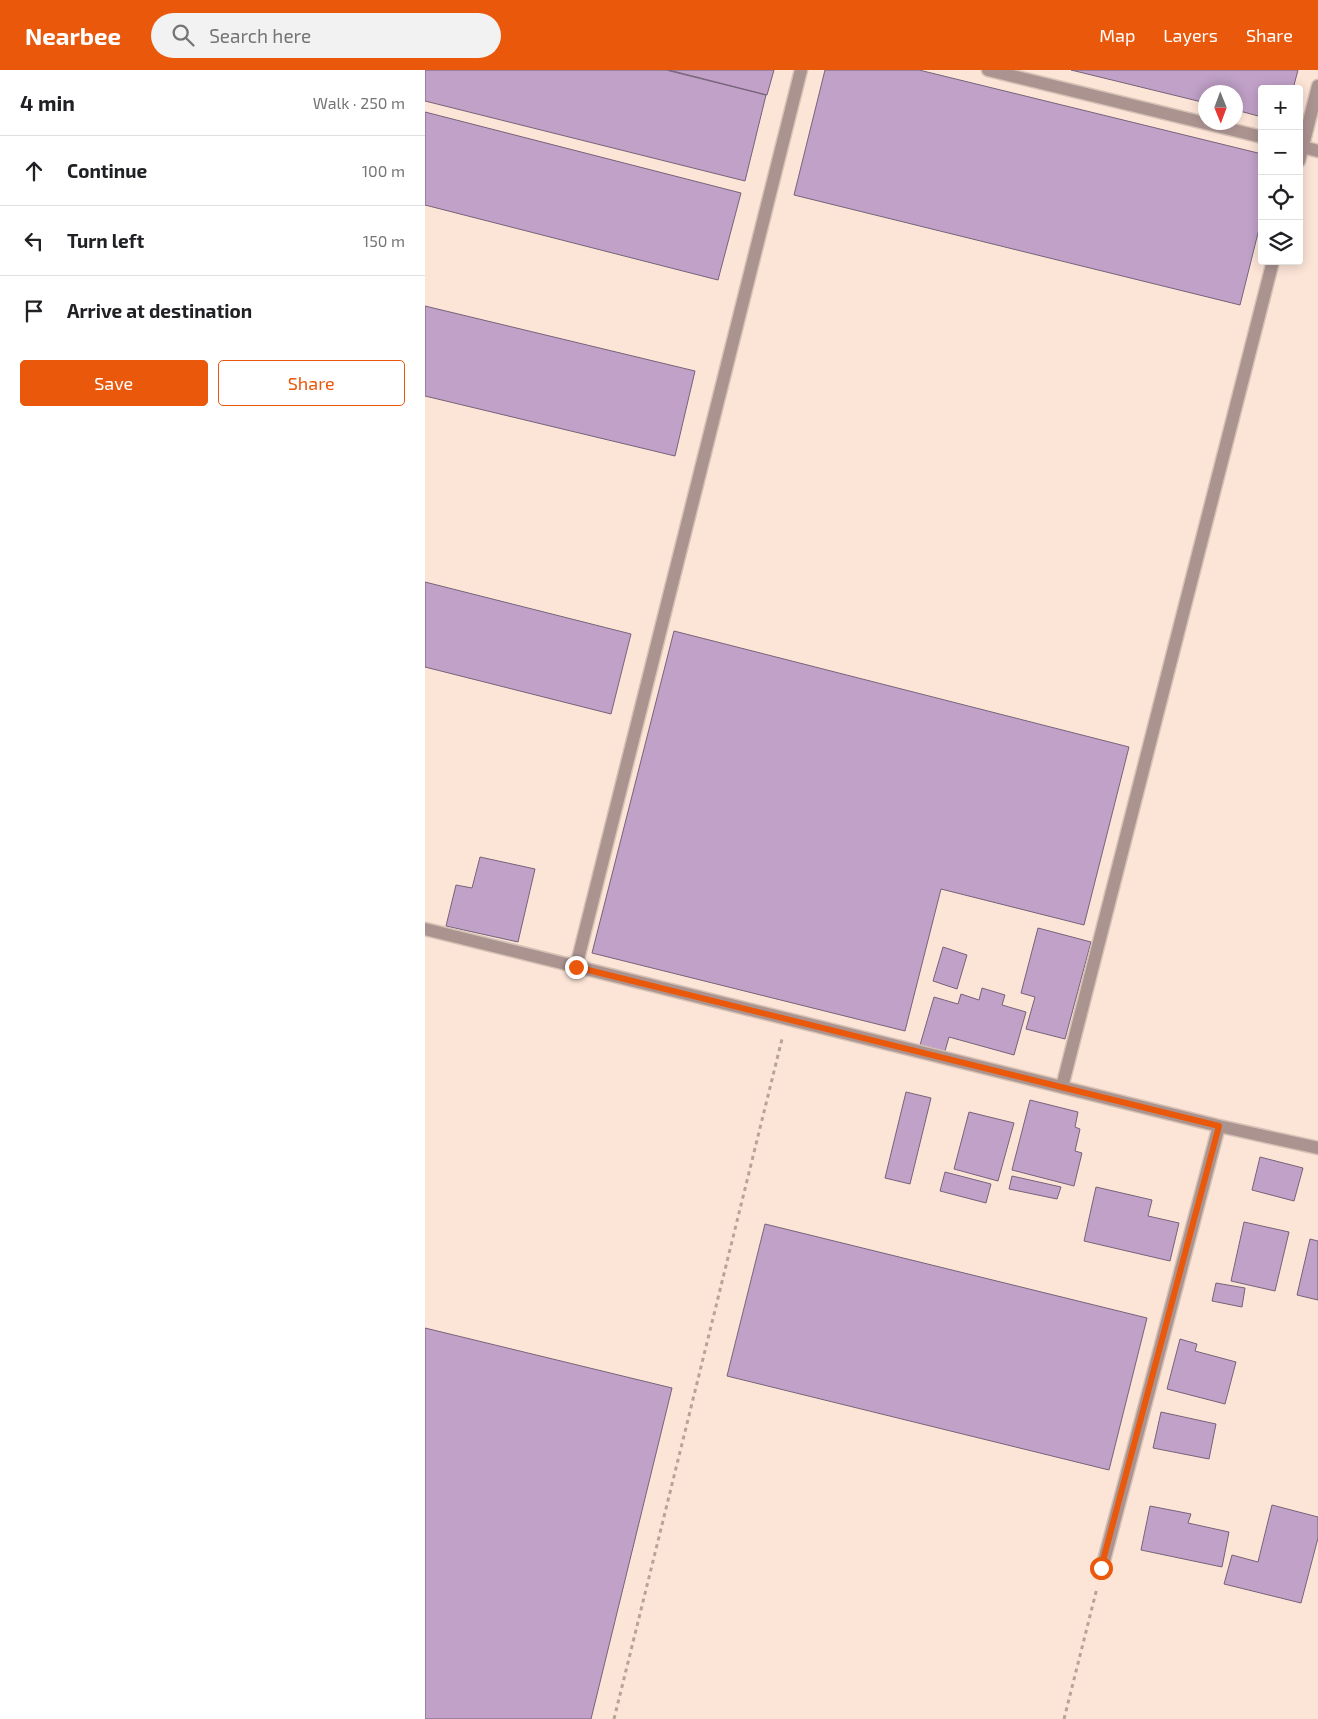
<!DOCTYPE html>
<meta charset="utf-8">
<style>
body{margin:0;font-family:"Exo 2",sans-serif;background:#f2f2f2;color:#202124}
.controls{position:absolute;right:15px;top:15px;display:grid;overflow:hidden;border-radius:5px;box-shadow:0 2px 12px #0003}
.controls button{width:45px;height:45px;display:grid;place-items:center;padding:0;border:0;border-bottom:1px solid #e0e0e0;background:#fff;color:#202124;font:25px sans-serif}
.compass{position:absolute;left:773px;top:15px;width:45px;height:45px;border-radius:50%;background:#fff;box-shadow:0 2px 12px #0003;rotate:179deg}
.stop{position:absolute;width:15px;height:15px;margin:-11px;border:4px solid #ea580c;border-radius:50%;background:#fff}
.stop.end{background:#ea580c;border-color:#fff;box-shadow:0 1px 5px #0008}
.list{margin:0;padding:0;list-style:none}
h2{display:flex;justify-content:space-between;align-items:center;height:65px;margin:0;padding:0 20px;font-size:21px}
h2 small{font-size:16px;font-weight:400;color:#757577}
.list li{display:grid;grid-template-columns:32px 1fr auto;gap:15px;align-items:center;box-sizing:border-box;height:70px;padding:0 20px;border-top:1px solid #e0e0e0}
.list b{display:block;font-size:19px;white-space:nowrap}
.list em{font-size:16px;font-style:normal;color:#757577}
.actions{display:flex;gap:10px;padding:15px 20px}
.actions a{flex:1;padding:11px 0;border:1px solid #ea580c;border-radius:5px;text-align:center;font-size:18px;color:#ea580c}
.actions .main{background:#ea580c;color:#fff}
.icon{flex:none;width:28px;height:28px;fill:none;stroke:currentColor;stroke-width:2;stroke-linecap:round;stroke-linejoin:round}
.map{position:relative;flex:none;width:893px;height:1649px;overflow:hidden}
header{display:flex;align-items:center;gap:30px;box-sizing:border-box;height:70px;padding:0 25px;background:#ea580c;color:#fff}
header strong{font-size:24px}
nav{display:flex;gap:28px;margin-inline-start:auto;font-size:18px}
.search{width:350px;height:45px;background:#f2f2f2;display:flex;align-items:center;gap:12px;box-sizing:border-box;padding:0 18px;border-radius:28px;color:#757577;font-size:19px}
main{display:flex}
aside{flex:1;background:#fff}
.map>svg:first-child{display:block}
.building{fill:#c1a1c8;stroke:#756379}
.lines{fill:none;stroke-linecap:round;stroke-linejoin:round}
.minor-casing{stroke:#d7c2b6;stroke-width:15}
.path{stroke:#b7a499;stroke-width:3;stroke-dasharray:4 4;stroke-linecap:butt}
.minor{stroke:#ab9390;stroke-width:12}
.route{stroke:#ea580c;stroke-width:6}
</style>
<header>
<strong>Nearbee</strong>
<div class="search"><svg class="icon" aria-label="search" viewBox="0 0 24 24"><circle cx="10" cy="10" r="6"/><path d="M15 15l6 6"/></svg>Search here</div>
<nav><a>Map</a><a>Layers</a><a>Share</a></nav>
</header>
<main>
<aside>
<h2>4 min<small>Walk · 250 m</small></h2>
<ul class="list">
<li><svg class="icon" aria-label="ahead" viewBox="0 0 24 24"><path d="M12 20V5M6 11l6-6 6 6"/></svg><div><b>Continue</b></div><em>100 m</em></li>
<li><svg class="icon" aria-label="left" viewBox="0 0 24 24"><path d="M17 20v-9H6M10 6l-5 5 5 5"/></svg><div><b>Turn left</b></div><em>150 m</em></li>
<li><svg class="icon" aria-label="arrive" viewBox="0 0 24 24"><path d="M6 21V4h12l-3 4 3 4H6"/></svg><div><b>Arrive at destination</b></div></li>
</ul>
<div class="actions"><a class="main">Save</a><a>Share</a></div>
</aside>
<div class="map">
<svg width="893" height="1649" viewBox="0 0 893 1649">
<rect width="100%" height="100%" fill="#fce5d7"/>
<path class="building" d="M0 0H241L341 25 320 111 0 31Z
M244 0H349L342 25Z
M400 0H494L837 84V147L815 235 369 125Z
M646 0H873L868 19H837V47L811 40V22H781V33Z
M0 42 316 123 293 210 0 135Z
M0 236 270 301 250 386 0 326Z
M0 512 206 564 186 644 0 597Z
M249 561 704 677 659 855 516 819 480 961 167 883Z
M55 787 110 799 93 872 21 856 31 815 47 818Z
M613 858 666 872 640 969 601 959 610 927 596 923Z
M518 877 542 885 532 919 508 911Z
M557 918 580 925 577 935 601 942 589 985 524 967 520 981 495 975 509 927 533 934 536 924 554 930Z
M481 1022 506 1028 485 1114 460 1108Z
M605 1030 653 1042 650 1057 655 1059 650 1081 657 1083 649 1116 587 1100Z
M544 1042 589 1053 573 1111 529 1099Z
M835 1087 878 1098 869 1131 827 1120Z
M520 1102 566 1114 561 1133 515 1121Z
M587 1106 636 1117 632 1129 584 1119Z
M671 1117 727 1130 723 1146 754 1153 745 1191 659 1171Z
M819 1152 864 1162 850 1221 806 1211Z
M340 1154 722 1248 684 1400 302 1306Z
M885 1169 893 1171V1230L872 1225Z
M791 1213 820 1218 817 1237 787 1231Z
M0 1258 247 1318 166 1649H0Z
M755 1269 772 1274 770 1281 811 1292 800 1334 742 1319Z
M736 1342 791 1354 784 1389 728 1378Z
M847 1435 893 1447V1468L876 1533 799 1514 807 1485 833 1492Z
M725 1436 766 1444 763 1453 804 1462 797 1497 716 1480Z"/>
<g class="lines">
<defs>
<path id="minor" d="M563 0 837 67
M874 76 893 81
M874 91 893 16
M0 859 794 1056 893 1078
M151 897 376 0
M637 1017 848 191
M677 1498 794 1056"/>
</defs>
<use href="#minor" class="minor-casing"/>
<path class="path" d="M189 1649 357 969
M639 1649 672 1518"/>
<use href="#minor" class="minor"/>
</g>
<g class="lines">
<path class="route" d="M151 897 794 1056 676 1498"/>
</g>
</svg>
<div class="controls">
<button>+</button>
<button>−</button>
<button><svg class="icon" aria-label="locate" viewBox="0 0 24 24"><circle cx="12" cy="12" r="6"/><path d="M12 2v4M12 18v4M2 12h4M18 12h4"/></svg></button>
<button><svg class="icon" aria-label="layers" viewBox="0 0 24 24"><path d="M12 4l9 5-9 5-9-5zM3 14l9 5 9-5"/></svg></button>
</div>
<svg class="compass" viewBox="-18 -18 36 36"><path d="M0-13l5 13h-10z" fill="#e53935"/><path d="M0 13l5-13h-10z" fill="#757577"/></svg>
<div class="stop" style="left:676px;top:1498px"></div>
<div class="stop end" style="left:151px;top:897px"></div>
</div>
</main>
